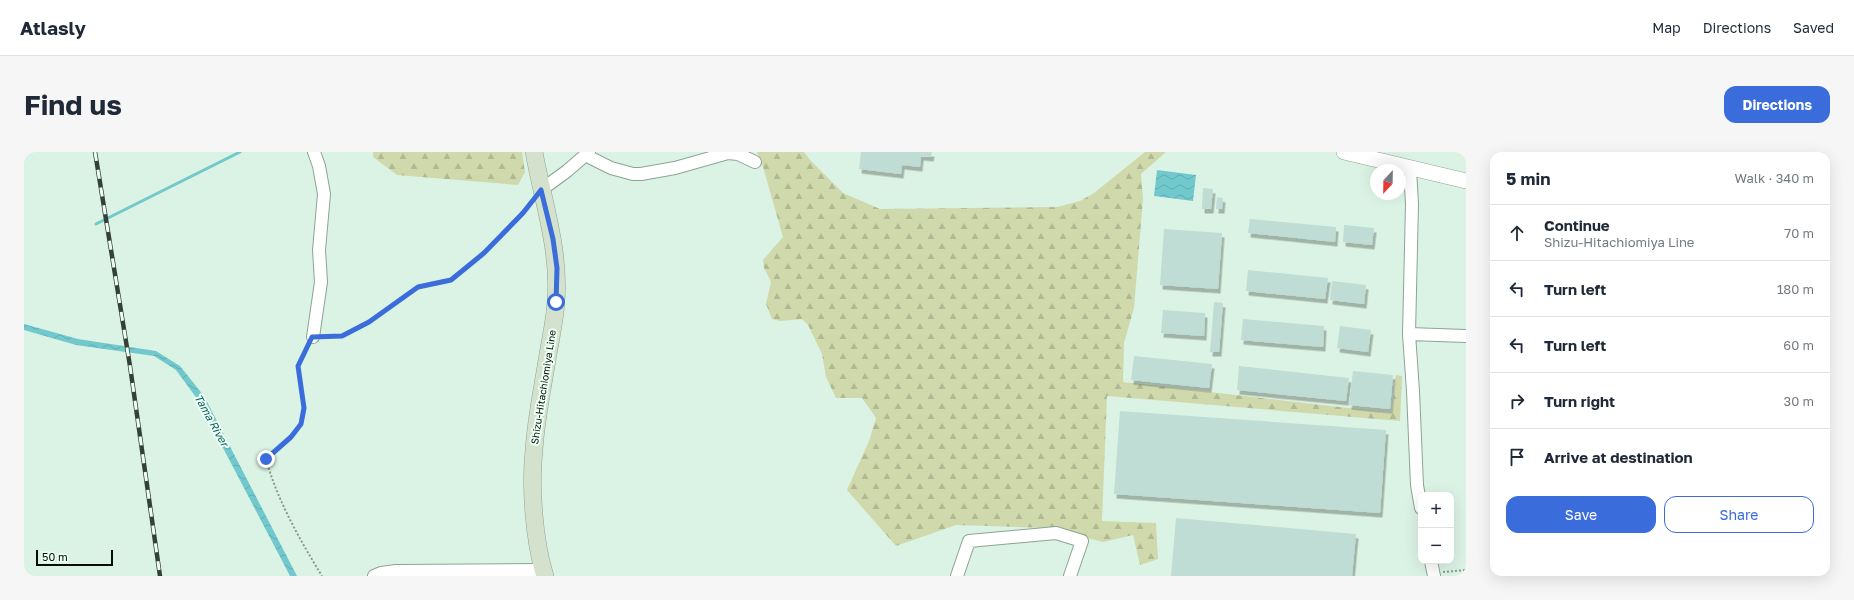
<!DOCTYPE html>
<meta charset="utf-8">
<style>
body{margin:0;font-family:"Golos Text",sans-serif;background:#f6f6f7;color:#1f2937}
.controls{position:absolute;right:12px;bottom:12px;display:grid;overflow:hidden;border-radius:8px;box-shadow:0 4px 16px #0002}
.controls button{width:36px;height:36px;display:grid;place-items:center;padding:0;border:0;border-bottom:1px solid #e0e1e3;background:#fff;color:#1f2937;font:20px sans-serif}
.compass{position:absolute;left:1346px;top:12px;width:36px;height:36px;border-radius:50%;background:#fff;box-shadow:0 4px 16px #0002;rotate:202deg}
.scale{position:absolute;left:12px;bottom:10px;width:77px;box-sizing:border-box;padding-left:4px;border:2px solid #060d09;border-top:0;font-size:11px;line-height:14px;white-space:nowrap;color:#060d09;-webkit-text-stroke:3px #ecfff3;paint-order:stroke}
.stop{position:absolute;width:12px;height:12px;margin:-9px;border:3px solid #3a6cdc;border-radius:50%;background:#fff}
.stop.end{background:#3a6cdc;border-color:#fff;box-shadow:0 1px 4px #0008}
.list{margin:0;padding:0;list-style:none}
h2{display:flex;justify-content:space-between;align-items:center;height:52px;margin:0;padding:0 16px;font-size:17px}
h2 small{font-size:13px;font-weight:400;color:#747a83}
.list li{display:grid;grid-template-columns:26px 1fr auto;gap:12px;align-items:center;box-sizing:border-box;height:56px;padding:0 16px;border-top:1px solid #e0e1e3}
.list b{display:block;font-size:15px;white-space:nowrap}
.list p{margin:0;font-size:13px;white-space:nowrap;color:#747a83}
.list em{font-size:13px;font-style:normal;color:#747a83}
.actions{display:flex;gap:8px;padding:12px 16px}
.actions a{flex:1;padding:9px 0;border:1px solid #3a6cdc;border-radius:12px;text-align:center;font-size:14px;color:#3a6cdc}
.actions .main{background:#3a6cdc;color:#fff}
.icon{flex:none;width:22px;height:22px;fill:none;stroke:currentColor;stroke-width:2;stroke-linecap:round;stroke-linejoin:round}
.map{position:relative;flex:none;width:1442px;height:424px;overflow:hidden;border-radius:12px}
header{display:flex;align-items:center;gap:24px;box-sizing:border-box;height:56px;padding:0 20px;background:#fff;border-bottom:1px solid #e0e1e3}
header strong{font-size:19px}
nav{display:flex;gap:22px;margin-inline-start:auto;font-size:14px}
.intro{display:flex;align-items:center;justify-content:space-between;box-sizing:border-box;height:96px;padding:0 24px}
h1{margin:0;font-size:28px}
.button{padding:10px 18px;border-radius:12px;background:#3a6cdc;color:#fff;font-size:14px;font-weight:700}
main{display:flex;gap:24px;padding:0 24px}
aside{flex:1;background:#fff;border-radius:12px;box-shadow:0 4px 16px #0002}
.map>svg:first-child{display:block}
.forest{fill:url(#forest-firs)}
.water{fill:url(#water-waves)}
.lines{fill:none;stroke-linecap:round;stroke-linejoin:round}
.stream{stroke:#71c9ce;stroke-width:3}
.building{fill:#bfdcd5;filter:url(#shadow)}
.minor-casing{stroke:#8da396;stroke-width:14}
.tertiary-casing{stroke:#8da396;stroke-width:16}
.secondary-casing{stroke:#8da396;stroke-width:18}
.path{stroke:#88998e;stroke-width:2;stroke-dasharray:2 2;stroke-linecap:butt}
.minor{stroke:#fff;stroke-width:12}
.tertiary{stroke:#fff;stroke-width:15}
.secondary{stroke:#d3e1cd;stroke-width:17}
.rail-casing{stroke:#354039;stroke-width:4.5}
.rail{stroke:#ecfff3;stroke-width:3;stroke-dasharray:9;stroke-linecap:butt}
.route{stroke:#3a6cdc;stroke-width:5}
.labels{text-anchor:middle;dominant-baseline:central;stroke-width:4;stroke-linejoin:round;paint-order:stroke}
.street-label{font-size:10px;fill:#060d09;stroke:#ecfff3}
.water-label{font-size:11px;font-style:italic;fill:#105c60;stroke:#ecfff3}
</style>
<header>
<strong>Atlasly</strong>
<nav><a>Map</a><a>Directions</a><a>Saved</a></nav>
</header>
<div class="intro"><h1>Find us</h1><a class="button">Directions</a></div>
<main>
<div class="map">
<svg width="1442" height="424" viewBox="0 0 1442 424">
<defs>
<pattern id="forest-firs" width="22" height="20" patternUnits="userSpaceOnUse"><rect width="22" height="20" fill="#d0d9ab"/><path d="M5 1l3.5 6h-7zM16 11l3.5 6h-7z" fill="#b1b992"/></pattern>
<pattern id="water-waves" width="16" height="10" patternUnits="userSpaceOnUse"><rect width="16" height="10" fill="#71c9ce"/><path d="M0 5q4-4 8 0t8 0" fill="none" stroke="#60abb0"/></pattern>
<filter id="shadow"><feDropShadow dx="2.5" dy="4.5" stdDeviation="0" flood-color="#0004"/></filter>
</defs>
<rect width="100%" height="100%" fill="#dbf3e4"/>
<path class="forest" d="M349 0H498L501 20 494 33 373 23 349 5Z
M733 0H780L787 9 819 41 856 57 1033 55 1056 49 1070 41 1121 0H1142L1117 22 1119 47 1110 156 1100 191 1099 230 1368 261 1372 223 1378 224 1376 269 1083 244 1078 369 1132 371 1134 407 1116 413 1109 383 1079 390 1025 376 932 373 872 394 823 338 845 289 852 266 838 246H812L802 225 798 202 784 173 778 167 756 169 748 167 742 152 747 130 740 116 739 108 759 85 739 15Z"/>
<path class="water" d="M1133 18 1172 23 1169 49 1130 44Z
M0 172 54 187 132 199 156 214 180 244 273 424H266L174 248 152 218 130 204 52 193 0 178Z"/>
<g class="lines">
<path class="stream" d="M72 72 216 0"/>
</g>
<path class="building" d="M837 0H908L907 5 897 4 896 15 878 13 877 22 835 17Z
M1179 36 1189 37 1187 57H1178Z
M1193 45 1199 46 1198 57H1192Z
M1226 67 1312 75 1311 90 1224 81Z
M1320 73 1350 76 1348 93 1319 90Z
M1140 77 1198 81 1194 137 1136 133Z
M1224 118 1304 126 1301 147 1222 139Z
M1308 129 1342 133 1340 152 1306 148Z
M1190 150 1199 151 1195 200H1186Z
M1139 158 1181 161 1180 184 1137 181Z
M1219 167 1300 174 1299 195 1217 188Z
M1316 174 1347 178 1344 200 1313 196Z
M1110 204 1188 212 1185 236 1107 228Z
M1215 214 1325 226 1322 249 1213 238Z
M1329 219 1369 223 1366 257 1325 253Z
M1096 259 1362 278 1356 361 1090 342Z
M1152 366 1332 382 1328 424H1147Z"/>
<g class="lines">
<defs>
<path id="minor" d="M561 3 587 16 609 22H617L651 16 704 1 714 2 731 10
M1386 17 1388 52 1385 182 1389 239 1393 333 1397 356
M517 38 543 19 565 0
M1385 182 1442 184
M289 185 297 130 295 98 300 42 295 14 290 0
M1407 409 1410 424
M350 424 357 421 372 419 519 418
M933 424 945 389 1032 381 1058 389 1046 424"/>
<path id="tertiary" d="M1320 0 1442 29"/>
<path id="secondary" d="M510 0C519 50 536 98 532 149 531 167 527 185 524 202 519 234 512 266 510 298 506 334 510 389 521 424"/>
</defs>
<use href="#minor" class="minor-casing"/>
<use href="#tertiary" class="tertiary-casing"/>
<use href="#secondary" class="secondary-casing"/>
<path class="path" d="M299 185 319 184 345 170 394 135 427 128 460 101 507 50
M284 194 274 213 280 256 277 272 267 285 242 307C253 348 276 388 298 424
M1419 420 1442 418"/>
<use href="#minor" class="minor"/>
<use href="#tertiary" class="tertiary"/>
<use href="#secondary" class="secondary"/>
<defs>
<path id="rail" d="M71 0 106 214 136 424"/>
</defs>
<use href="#rail" class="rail-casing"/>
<use href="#rail" class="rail"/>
</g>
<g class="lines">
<path class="route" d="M242 307 267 285 277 272 280 256 274 214 288 185 318 184 345 170 394 135 427 128 460 101 499 61 517 38 529 87 533 116 532 150"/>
</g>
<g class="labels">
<g class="street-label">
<text transform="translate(519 235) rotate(-81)">Shizu-Hitachiomiya Line</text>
</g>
<g class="water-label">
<text transform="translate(188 268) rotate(61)">Tama River</text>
</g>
</g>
</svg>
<div class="controls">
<button>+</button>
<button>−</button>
</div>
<svg class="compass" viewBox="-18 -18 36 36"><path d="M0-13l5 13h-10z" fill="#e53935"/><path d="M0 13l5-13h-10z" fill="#747a83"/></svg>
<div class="scale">50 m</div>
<div class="stop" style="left:532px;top:150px"></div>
<div class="stop end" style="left:242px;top:307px"></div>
</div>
<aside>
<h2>5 min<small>Walk · 340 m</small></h2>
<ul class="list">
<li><svg class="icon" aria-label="ahead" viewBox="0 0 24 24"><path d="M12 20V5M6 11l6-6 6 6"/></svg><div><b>Continue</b><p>Shizu-Hitachiomiya Line</p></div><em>70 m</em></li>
<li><svg class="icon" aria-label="left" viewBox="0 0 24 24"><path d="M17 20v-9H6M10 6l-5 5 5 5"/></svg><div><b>Turn left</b></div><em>180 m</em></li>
<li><svg class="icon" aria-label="left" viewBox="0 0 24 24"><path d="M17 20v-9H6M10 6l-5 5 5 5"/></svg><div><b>Turn left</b></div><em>60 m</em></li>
<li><svg class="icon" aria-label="right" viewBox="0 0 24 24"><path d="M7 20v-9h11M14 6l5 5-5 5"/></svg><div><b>Turn right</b></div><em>30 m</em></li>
<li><svg class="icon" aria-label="arrive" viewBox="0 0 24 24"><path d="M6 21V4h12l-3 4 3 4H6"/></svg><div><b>Arrive at destination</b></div></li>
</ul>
<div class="actions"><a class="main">Save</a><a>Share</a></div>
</aside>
</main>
